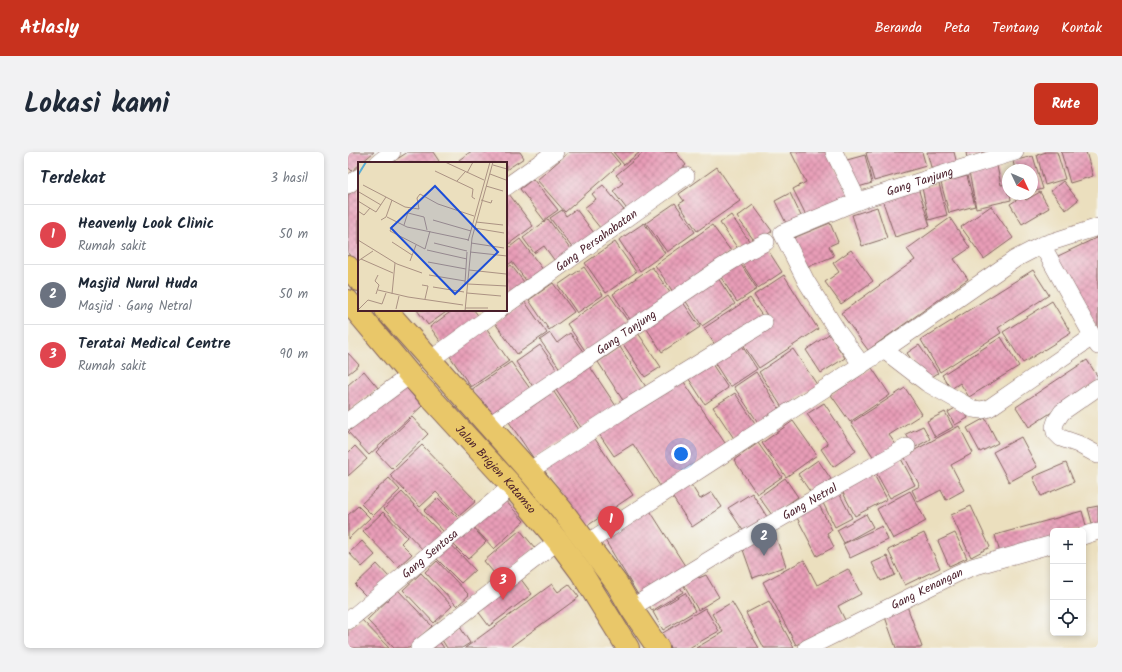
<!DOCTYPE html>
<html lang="id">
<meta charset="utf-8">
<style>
body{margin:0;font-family:Kalam,sans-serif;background:#f2f2f3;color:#1f2937}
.controls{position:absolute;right:12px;bottom:12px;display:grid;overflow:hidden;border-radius:6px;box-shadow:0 2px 6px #0003}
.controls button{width:36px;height:36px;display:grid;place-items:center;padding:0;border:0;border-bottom:1px solid #e0e1e3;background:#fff;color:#1f2937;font:20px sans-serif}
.compass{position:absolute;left:654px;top:12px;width:36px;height:36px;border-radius:50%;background:#fff;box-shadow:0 2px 6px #0003;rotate:134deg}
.you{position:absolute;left:333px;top:302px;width:14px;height:14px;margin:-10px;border:3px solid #fff;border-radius:50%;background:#1a73e8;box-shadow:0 0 0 6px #1a73e833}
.badge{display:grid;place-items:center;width:26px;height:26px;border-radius:50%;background:#c8321e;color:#fff;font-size:13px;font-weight:700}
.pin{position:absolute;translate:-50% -33px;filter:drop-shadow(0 1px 2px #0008)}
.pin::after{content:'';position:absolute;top:21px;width:14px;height:12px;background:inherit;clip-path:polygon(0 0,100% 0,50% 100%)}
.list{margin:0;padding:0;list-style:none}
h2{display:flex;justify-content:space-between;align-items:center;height:52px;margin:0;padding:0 16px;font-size:17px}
h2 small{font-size:13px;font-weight:400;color:#747a83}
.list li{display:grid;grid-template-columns:26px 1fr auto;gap:12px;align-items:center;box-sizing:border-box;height:60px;padding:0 16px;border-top:1px solid #e0e1e3}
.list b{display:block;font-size:15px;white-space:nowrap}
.list p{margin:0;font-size:13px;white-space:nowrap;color:#747a83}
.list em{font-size:13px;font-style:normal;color:#747a83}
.icon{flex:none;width:22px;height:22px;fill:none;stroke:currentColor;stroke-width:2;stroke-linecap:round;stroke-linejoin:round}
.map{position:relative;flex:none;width:750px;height:496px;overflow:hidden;border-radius:6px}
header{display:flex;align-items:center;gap:24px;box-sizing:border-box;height:56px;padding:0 20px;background:#c8321e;color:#fff}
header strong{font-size:19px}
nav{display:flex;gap:22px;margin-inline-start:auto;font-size:14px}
.intro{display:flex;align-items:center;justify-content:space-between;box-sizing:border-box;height:96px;padding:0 24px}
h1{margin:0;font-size:28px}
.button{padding:10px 18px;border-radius:6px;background:#c8321e;color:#fff;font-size:14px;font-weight:700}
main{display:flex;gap:24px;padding:0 24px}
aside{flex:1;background:#fff;border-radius:6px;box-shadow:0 2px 6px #0003}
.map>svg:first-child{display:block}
.building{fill:url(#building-cross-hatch)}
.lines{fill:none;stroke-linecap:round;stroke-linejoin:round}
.street-casing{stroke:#82625e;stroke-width:18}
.primary-casing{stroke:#82625e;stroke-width:24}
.street{stroke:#fff;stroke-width:17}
.primary{stroke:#e9c769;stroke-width:22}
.labels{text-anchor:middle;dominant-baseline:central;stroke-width:3;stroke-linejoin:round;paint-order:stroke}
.street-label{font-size:12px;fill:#4a1f2b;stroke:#f6f6f2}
.inset-river{fill:none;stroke:#58acd4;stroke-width:2}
.inset-road{fill:none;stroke:#ab9283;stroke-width:1}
.view{fill:#1d4ed8;fill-opacity:0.15;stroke:#1d4ed8;stroke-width:2}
.inset-edge{fill:none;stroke:#4a1f2b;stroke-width:2}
</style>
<header>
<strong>Atlasly</strong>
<nav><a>Beranda</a><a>Peta</a><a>Tentang</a><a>Kontak</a></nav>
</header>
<div class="intro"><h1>Lokasi kami</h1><a class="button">Rute</a></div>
<main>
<aside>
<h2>Terdekat<small>3 hasil</small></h2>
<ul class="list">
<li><span class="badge" style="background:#e0444e">1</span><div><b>Heavenly Look Clinic</b><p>Rumah sakit</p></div><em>50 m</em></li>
<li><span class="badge" style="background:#6b7280">2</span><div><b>Masjid Nurul Huda</b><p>Masjid · Gang Netral</p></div><em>50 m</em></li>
<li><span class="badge" style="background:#e0444e">3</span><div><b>Teratai Medical Centre</b><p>Rumah sakit</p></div><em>90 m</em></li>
</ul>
</aside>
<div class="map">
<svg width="750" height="496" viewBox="0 0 750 496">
<defs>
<pattern id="building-cross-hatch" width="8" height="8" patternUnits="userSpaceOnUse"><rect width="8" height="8" fill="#e89db7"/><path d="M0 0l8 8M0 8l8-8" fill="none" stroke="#be7f95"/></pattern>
</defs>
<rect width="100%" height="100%" fill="#f6f6f2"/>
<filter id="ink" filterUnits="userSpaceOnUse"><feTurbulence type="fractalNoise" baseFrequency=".025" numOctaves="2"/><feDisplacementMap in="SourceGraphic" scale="8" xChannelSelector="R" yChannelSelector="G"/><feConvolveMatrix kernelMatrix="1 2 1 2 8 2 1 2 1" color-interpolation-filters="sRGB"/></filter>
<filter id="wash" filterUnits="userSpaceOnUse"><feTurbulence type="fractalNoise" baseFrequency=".012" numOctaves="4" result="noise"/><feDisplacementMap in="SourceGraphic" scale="16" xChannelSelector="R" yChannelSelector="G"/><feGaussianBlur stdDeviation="0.9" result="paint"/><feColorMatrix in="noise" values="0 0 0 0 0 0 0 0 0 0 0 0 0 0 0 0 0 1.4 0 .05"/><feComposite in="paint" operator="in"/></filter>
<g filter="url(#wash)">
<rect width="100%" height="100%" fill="#ebdfbe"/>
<g id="blocks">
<path class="building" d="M0 0H26L13 11H11V13L4 19 0 15Z
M60 0H85L91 9 88 11H48L46 9Z
M122 0H172L176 6 158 18V11H113L111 8Z
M221 0H262L272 12 217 60 189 28Z
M265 0H292L276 13Z
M296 0H328L338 13 281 60 265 39 275 31 268 23Z
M443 0H480L502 44 459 65 445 37 458 30Z
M521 0H574L578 14 526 29 518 1Z
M579 0H606L609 12 584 19Z
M618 0H646L619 7Z
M698 0H709L717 27 697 33 689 3Z
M713 0H738L745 24 722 31Z
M517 3 524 31 507 36 499 8Z
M685 4 695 37 684 40V18H667L665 9Z
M649 14 653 33 660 32V42H662L663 48 628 56 621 20Z
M369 15 392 49 349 79 331 52 336 49 331 42Z
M619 24 627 54 601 61 593 31Z
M185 27 210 58 196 68 172 37Z
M715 29 730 48 718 58 703 39Z
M591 32 599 63 581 68 574 36Z
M255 33 280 63 257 82 236 56 248 47 244 42Z
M11 35V117L0 101V43Z
M570 36 582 74 547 85 534 47Z
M692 40 701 56 674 72 662 52 675 44 678 48Z
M442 41 454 66 439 73 427 49Z
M161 42 185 74 158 94V44Z
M327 51 347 80 319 100 298 71Z
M405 53 424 79 408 91 389 65Z
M643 54 665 86 636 107 613 75Z
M529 55 539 86 514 94 504 63Z
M228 57 249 85 228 101 202 66 214 58 218 64Z
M383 63 404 93 393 101 372 71Z
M602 66 622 96 606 107 620 127 520 198 493 161 567 108 559 97Z
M200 67 225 101 209 112 196 94 186 101 175 86Z
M296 71 317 101 292 119 271 88Z
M482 71 490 90 481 94 486 104 455 117 443 87Z
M364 73 383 99 325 140 307 113Z
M750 85V178L708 105Z
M172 87 196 119 180 131 164 110 158 114V98Z
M267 90 288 120 258 141 237 111Z
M416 92 434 120 410 136 392 108Z
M503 98 525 129 493 152 477 130 491 120 485 111Z
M390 108 409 137 389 150 370 121Z
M163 113 176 130 158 144V117Z
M236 115 255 143 229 161 210 133Z
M304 115 323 142 283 169 265 142Z
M685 118 701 143 650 176 653 181 592 220 573 188Z
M368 123 387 152 354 174 335 145Z
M436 123 470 177 411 216 392 188 422 168 406 143Z
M205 131 226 160 201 178 181 148Z
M261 142 281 171 238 200 219 172Z
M332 146 352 175 314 200 295 171Z
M402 146 417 168 371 199 356 176Z
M704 149 723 181 675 211 655 180Z
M177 150 199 181 169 202 147 171Z
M69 158H101L80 173Z
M105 158H126L132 166 95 193 82 175Z
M137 174 161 209 123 235 99 200Z
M202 181 209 191 222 181 236 201 213 218 192 188Z
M290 181 313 215 297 225 275 192Z
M481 182 497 206 473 221 458 198Z
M653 185 671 214 621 245 612 231 603 237 594 223Z
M391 189 409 217 382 235 364 207Z
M192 193 210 219 186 236 168 210Z
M571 193 590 221 578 229 559 201Z
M272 195 300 238 278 253 250 210Z
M445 197 470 234 435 257 411 220Z
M0 201 11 213 0 222Z
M360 206 380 236 357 252 337 221Z
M739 208 750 225V230L681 275 668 255Z
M238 209 268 254 234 277 204 232Z
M163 210 183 238 143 267 123 238Z
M524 216 542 243 502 270 483 243Z
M16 219 30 236 0 260V233Z
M408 220 432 258 411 272 386 235Z
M332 224 379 294 314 337 285 292 266 304 249 279Z
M54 231 74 254 21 303 0 280Z
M557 236 574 262 541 283 549 294 528 309 503 271Z
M204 237 231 278 186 307 159 267Z
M387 241 409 274 387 288 365 255Z
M476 251 508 299 485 315 473 297 480 292 459 262Z
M613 253 620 266 607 273 600 260Z
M597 260 605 275 587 285 579 269Z
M64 265 80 282 44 317 28 300Z
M637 266 650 291 632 300 619 276Z
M445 269 469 303 438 325 414 291Z
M575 274 582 287 566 296 558 282Z
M611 274 625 301 603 313 616 338 598 348 593 338 570 350 564 338 572 334 556 304Z
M243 281 285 343 236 376 194 315Z
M673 285 689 315 661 330 645 300Z
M410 291 434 325 409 342 386 308Z
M74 293 128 349 111 364 88 340 72 355 42 323Z
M7 294 19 307 0 324V301Z
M551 303 567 333 542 346 526 317Z
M470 308 483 327 463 341 450 322Z
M718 311 726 330 693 344 685 325Z
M524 319 539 347 507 364 492 335Z
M41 326 52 338 25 364 13 352Z
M437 326 450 345 424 363 411 345Z
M342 331 352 347 364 340 374 355 344 375 323 343Z
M490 339 504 366 487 375 473 347Z
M562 339 578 369 545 387 529 357Z
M54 340 94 383 77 400 36 357Z
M404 341 421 368 398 383 380 356Z
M154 345 176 369 146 397 124 373Z
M90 346 111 367 97 381 76 359Z
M469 349 484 378 479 381 486 395 469 404 446 360Z
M10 354 22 366 0 387V363Z
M623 354 642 395 623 405 603 363Z
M750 354V374L745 375 740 356Z
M301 357 339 417 292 446 255 385Z
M734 359 739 377 732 379H705V386L652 401 647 383Z
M35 360 59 385 53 391 64 402 50 415 15 379Z
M518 362 525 375 496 391 489 378Z
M121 371 138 390 120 407 102 389Z
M534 374 540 388 502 406 495 392Z
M172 378 187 396 151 427 136 409Z
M576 381 592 416 557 433 540 398Z
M607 381 619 406 601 414 590 389Z
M427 383 438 414 405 426 394 395Z
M99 388 127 418 113 431 84 402Z
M14 389 27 403 14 415 1 401Z
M539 404 547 423 533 429 524 411Z
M456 408 469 433 500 417 513 442 490 454 497 468 448 493 415 430Z
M89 409 121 443 109 454 77 420Z
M29 412 41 425 19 445 7 433Z
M347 419 351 426 358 423 371 445 350 458 332 427Z
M73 421 104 454 86 471 55 438Z
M169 422 184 442 141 474 126 454Z
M329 430 335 440 304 459 298 448Z
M204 432 210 440 221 432 231 445 161 496H117Z
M50 438 84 474 61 496H46L19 468Z
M337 441 347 459 315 478 305 460Z
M421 449 446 496H416L398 461Z
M384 450 411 496H348L375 480 364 462Z
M559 454 574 495 572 496H548L536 462Z
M357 456 371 479 341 496H322L313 482Z
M12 466 41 496H0V477Z
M112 475 122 491 114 496H99L94 488Z
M91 489 96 496H81Z"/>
</g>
</g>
<g filter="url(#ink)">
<use href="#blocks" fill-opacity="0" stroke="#82625e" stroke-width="1"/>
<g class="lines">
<defs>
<g id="street">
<path d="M486 0 510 49"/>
<path d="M30 11 44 0"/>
<path d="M0 33 11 25"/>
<path d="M158 35 207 0"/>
<path d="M694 93 750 194"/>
<path id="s1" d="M158 153 338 24"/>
<path d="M536 198 579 231 625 257 634 258 641 256 744 185"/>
<path d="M82 208 151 158"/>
<path id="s2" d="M514 213 490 180 458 129 434 81 510 49 601 20 667 0"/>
<path d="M750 235 714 260 708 269 706 275 707 280 713 286 730 292 750 303"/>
<path d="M0 269 62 223"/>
<path id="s3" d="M140 274 374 115 400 99 418 90"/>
<path d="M181 319 275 258 416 171"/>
<path d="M735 384 750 379"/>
<path d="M239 391 536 198 667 107 694 93 750 75"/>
<path id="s4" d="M283 456 376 399 459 351 559 295"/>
<path id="s5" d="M0 469 164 334"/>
<path d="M71 496 210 389"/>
<path id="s6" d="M459 496 608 422 624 415 705 392"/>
</g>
<g id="primary">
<path d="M0 115 11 128"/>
<path id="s7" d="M0 149 62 223 164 334 210 389 233 420 280 496"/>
<path d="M38 158 181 319 213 357 269 432 283 456 310 496"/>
</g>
</defs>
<use href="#street" class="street-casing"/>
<use href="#primary" class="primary-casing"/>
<use href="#street" class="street"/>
<use href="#primary" class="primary"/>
</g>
</g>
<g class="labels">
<g class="street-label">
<text stroke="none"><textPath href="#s2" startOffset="302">Gang Tanjung</textPath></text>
<text stroke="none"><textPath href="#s1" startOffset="111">Gang Persahabatan</textPath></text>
<text stroke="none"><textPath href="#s3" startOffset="167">Gang Tanjung</textPath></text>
<text stroke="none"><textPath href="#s7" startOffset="224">Jalan Brigjen Katamso</textPath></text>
<text stroke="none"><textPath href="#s4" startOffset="208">Gang Netral</textPath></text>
<text stroke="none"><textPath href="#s5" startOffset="106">Gang Sentosa</textPath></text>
<text stroke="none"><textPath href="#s6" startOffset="134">Gang Kenangan</textPath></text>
</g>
</g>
<g transform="translate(10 10)">
<rect width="149" height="149" fill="#ebdfbe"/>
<path class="inset-river" d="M0 13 8 0"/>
<path class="inset-road" d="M87 0 126 18M135 3 149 7M77 9 115 27 114 35 117 37M109 11 115 0M132 12 148 18M99 19 107 10M5 23 47 45 61 47 59 36 62 32 80 42 116 54M128 24 145 29M1 30 23 43M123 38 133 41 134 38M0 39 18 50 28 35M0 49 6 53 12 46M50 51 66 55 69 68M29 55 49 65 111 78M23 58 28 55 34 38M75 58 113 69M118 60 145 63M46 63 51 47M34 64 32 69 67 87 72 69M116 66 146 71M0 78 39 102 64 111M110 79 132 0M34 80 54 93M76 81 109 89M113 81 146 86M69 88 109 97M112 90 149 94M3 97 35 111M0 99 15 89M52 99 58 83M70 100 108 107M111 108 148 112M71 113 107 119M107 121 109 90M110 122 149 124M64 123 70 124 67 137M75 125 106 130M20 128 50 135 105 143M109 131 143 134M18 132 21 123 17 119 20 113M34 132 37 101M107 146H130M38 147 41 134M0 148 10 138 24 142 28 131M107 149 114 76 135 0"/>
<path class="view" d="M77 24 140 90 97 132 33 66Z"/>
<rect width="149" height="149" class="inset-edge"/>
</g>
</svg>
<div class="controls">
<button>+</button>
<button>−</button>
<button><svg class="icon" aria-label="locate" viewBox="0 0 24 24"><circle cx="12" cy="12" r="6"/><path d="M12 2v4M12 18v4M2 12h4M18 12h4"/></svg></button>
</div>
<svg class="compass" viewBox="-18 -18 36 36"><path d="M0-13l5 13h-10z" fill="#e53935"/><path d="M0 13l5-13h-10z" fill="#747a83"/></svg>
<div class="you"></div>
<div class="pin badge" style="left:263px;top:387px;background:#e0444e">1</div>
<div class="pin badge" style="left:416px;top:404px;background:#6b7280">2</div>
<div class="pin badge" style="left:155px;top:448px;background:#e0444e">3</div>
</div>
</main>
